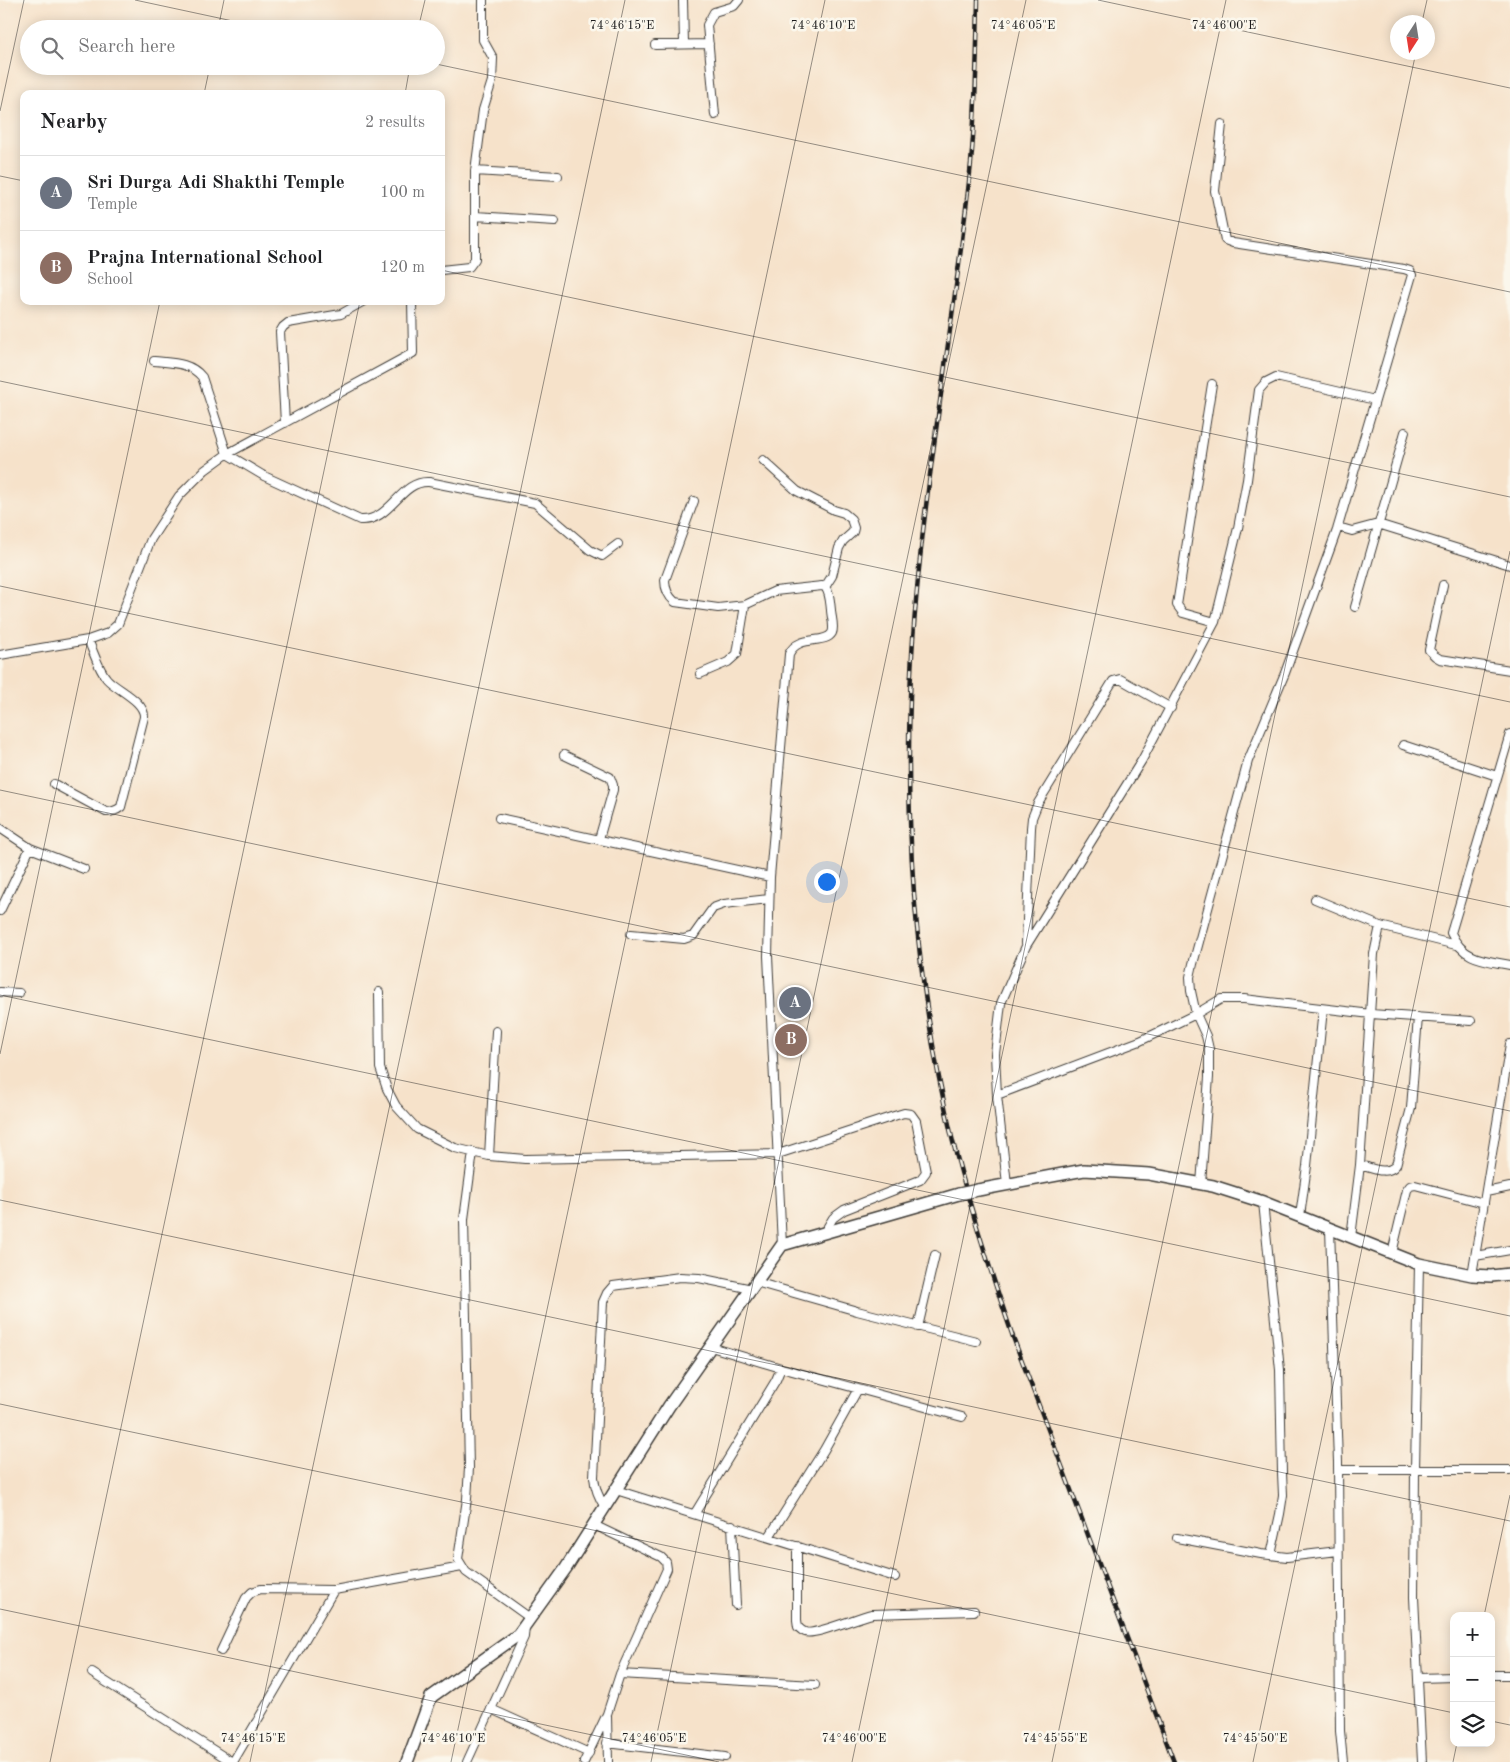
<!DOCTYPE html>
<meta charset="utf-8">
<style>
body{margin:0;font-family:"Old Standard TT",serif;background:#f6f6f6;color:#202124}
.controls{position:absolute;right:15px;bottom:15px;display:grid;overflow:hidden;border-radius:10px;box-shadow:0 2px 12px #0003}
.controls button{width:45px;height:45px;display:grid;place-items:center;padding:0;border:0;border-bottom:1px solid #e0e0e0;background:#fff;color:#202124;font:25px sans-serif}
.compass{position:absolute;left:1390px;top:15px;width:45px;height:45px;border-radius:50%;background:#fff;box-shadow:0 2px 12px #0003;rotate:192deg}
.you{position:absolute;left:826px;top:881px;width:18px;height:18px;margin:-12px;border:4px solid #fff;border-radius:50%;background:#1a73e8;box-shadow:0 0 0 8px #1a73e833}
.badge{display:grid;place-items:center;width:32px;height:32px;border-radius:50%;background:#7c3aed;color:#fff;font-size:16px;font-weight:700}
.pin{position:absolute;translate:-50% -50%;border:2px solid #fff;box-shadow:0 1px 5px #0006}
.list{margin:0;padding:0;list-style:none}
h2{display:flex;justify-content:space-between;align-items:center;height:65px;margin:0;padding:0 20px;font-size:21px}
h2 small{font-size:16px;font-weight:400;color:#757577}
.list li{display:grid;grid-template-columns:32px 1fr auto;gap:15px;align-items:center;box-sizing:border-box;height:75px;padding:0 20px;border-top:1px solid #e0e0e0}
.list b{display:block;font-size:19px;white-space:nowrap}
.list p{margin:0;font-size:16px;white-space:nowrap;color:#757577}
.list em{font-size:16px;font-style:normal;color:#757577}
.icon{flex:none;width:28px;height:28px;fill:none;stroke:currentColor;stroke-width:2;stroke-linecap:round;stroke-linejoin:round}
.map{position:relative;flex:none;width:1510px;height:1762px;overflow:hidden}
.search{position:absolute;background:#fff;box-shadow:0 2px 12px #0003;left:20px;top:20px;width:425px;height:55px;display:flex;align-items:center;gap:12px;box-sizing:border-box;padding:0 18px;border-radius:28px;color:#757577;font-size:19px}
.panel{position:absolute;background:#fff;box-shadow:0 2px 12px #0003;left:20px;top:90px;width:425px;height:215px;border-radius:10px}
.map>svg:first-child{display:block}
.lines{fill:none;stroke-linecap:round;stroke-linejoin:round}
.street-casing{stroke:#3d3a36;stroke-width:10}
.secondary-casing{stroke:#3d3a36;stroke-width:14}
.street{stroke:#fff;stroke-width:8}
.secondary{stroke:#fff;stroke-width:11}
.rail-casing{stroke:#1c1c1c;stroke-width:4.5}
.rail{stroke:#fbf7ec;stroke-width:2.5;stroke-dasharray:8;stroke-linecap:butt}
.secondary-bridge-casing{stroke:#3d3a36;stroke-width:14;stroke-linecap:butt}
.secondary-bridge{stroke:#fff;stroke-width:11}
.ticks{fill:none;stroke:#1c1c1c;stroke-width:1;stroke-opacity:0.45}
.ticks-label{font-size:12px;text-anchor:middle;fill:#1c1c1c;stroke:#fbf7ec;stroke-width:5;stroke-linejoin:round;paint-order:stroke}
</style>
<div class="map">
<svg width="1510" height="1762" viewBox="0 0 1510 1762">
<rect width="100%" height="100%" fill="#fbf7ec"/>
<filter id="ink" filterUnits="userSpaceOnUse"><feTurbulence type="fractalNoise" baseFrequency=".02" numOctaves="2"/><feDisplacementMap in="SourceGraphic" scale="10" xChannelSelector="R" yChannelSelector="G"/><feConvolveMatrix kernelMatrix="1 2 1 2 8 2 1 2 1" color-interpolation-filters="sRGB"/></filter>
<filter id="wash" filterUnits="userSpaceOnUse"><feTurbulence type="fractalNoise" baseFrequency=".0096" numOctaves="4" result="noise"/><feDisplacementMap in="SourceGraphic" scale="20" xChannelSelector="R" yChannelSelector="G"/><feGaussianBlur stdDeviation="1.12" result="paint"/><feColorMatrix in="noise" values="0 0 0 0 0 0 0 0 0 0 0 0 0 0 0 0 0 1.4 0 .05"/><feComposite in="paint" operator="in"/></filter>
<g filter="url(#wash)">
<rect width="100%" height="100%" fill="#f6e2ca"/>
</g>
<g filter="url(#ink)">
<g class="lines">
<defs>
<path id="street" d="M683 0 684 44
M655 45 709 44
M715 115 707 25 714 12 734 6 739 0
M475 171 558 176
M475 216 555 221
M441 270 469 267 475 259V171L483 110 492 81 493 58 483 40V0
M154 361C172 363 190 362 202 377L227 454 264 476 360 520C391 522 400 480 429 482L535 503 590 550 602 556 618 544
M1212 384 1177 605 1183 613 1215 622
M285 423 280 332 283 327 288 323 341 314 364 301
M763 460 797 491 834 510 844 513 851 519 854 528 853 532 843 541 839 548 832 576 825 587
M694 501 665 580C665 589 668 596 675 602L718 608 745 605 775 591 822 586 825 587C830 593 830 602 831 610 831 616 835 627 832 633 825 645 798 634 789 654L770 877 768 956 782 1245
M1338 527 1352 531 1378 524 1510 565
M1443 585 1429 650 1435 656 1440 659 1510 670
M1355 607 1405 432
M0 655 88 640 108 633 118 624 151 539 179 496 205 470 227 454 413 353 412 301
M700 674 728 662 737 654 745 605
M1510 734 1451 933C1463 960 1484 960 1510 965
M1403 745 1497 776
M564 755 610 777 613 785V790L599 839
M54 784 106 812C112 812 116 811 121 807L144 717C145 701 117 690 107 679 98 669 94 652 88 640
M499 818 770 877
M0 828 30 848 84 869
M1315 899 1380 926 1456 945
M0 911 30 848
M631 934 684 939 693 936 713 908 724 904 769 899
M1026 943 1031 828 1032 818 1038 803 1113 681 1120 679 1171 708
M0 992 19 993
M379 992 380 1068 387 1089 396 1106 417 1129 455 1148 489 1156 525 1159 778 1154 894 1116 904 1113 911 1114 916 1121 926 1172 920 1180 844 1210 833 1218 824 1233
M997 1095 1140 1041 1196 1014 1221 999H1244L1371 1014 1471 1021
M473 1152 464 1219 469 1468 467 1499 458 1559 466 1572 530 1618
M489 1156 496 1031
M1360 1165C1372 1168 1387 1176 1396 1165L1411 1108 1418 1017
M1007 1184 997 1095 995 1054 1001 1003 1026 946 1142 760 1215 622 1238 528 1247 480 1259 390 1266 382 1276 377 1375 400
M1201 1184 1209 1077V1049L1206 1036 1196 1014 1191 991 1190 977 1193 964 1248 761 1285 673 1337 530 1412 275 1410 271 1404 269 1233 243 1225 240 1215 191 1222 124
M1486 1192 1510 1187
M1263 1202 1280 1370 1282 1473 1283 1495 1280 1514 1271 1555
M1300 1216 1307 1166 1323 1009
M1330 1229 1338 1462 1340 1731 1343 1762
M1351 1237 1360 1165 1374 954 1380 926
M1392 1253 1407 1190 1410 1186 1415 1185 1484 1203
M1475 1256 1510 1250
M1419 1264 1415 1470 1414 1597 1422 1762
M1472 1275 1510 1044
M756 1282 857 1311 976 1341
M918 1327 935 1255
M711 1347 781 1368 962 1417
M1338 1470H1510
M616 1490 895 1577
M605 1507C598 1497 595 1489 594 1477L603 1302 607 1293 613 1286 680 1277 699 1278 752 1289
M695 1513 776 1380 781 1368
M732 1525 736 1605
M769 1537 824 1450 858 1389
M1177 1538 1261 1554 1287 1557 1338 1551
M797 1546V1620L798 1627C800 1629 802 1631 805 1632 814 1636 858 1617 872 1614L974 1611
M221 1651 246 1598 252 1592 261 1589 334 1590 462 1567
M92 1673 232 1762
M620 1674 815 1685
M1491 1675H1510
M1419 1678 1454 1677
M491 1709 589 1753
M607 1716 608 1762
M607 1743 725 1757
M233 1762 334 1590
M467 1762 524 1637 525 1626
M584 1762 607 1714 620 1674 667 1569 666 1562 661 1557 594 1525"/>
<path id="secondary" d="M978 1190 1084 1170 1149 1174 1213 1186 1263 1202 1419 1264 1472 1275 1491 1276 1510 1274
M407 1762 431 1697 518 1635 566 1568 669 1406 782 1245 959 1194"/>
</defs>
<use href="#street" class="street-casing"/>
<use href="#secondary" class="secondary-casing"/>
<use href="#street" class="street"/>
<use href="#secondary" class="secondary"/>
<defs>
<path id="rail" d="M978 0C977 54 976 109 971 163 953 341 916 518 910 697 905 846 918 997 953 1142 970 1208 991 1273 1013 1337L1174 1762"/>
</defs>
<use href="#rail" class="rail-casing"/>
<use href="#rail" class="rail"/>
<defs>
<path id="secondary-bridge" d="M959 1194 978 1190"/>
</defs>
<use href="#secondary-bridge" class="secondary-bridge-casing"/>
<use href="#secondary-bridge" class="secondary-bridge"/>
</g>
</g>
<path class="ticks" d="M135 0 270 29M1098 0 1510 88M1422 22 1427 0M218 29 224 0M418 29 425 0M436 64 1510 292M204 94 210 66M405 94 410 66M0 111 24 0M0 176 24 181M441 270 1510 497M0 381 1510 702M0 586 1510 907M0 790 1510 1111M0 995 1510 1316M0 1054 160 301M0 1200 1510 1521M0 1404 1454 1713M0 1609 719 1762M1484 1616 1510 1495M1491 1721 1510 1725M50 1762 360 301M250 1762 625 0M451 1762 825 0M651 1762 1026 0M852 1762 1226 0M1052 1762 1416 52M1253 1762 1510 551M1453 1762 1457 1743"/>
<g class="ticks-label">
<text x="622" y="29">74°46'15"E</text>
<text x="823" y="29">74°46'10"E</text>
<text x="1023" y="29">74°46'05"E</text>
<text x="1224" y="29">74°46'00"E</text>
<text x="253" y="1742">74°46'15"E</text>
<text x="453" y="1742">74°46'10"E</text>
<text x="654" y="1742">74°46'05"E</text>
<text x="854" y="1742">74°46'00"E</text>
<text x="1055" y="1742">74°45'55"E</text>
<text x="1255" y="1742">74°45'50"E</text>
</g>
</svg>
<div class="controls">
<button>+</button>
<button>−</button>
<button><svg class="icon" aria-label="layers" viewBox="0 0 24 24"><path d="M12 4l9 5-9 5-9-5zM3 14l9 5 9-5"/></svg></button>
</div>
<svg class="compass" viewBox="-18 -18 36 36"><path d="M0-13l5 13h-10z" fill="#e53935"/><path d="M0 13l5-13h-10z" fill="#757577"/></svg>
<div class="you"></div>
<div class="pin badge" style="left:795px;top:1003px;background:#6b7280">A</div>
<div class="pin badge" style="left:791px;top:1040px;background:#8d6e63">B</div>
<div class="search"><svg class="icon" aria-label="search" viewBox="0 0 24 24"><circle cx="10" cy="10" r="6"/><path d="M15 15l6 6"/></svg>Search here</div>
<section class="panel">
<h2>Nearby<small>2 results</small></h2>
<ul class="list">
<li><span class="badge" style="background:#6b7280">A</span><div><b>Sri Durga Adi Shakthi Temple</b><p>Temple</p></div><em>100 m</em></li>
<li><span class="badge" style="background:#8d6e63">B</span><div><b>Prajna International School</b><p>School</p></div><em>120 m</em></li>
</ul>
</section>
</div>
